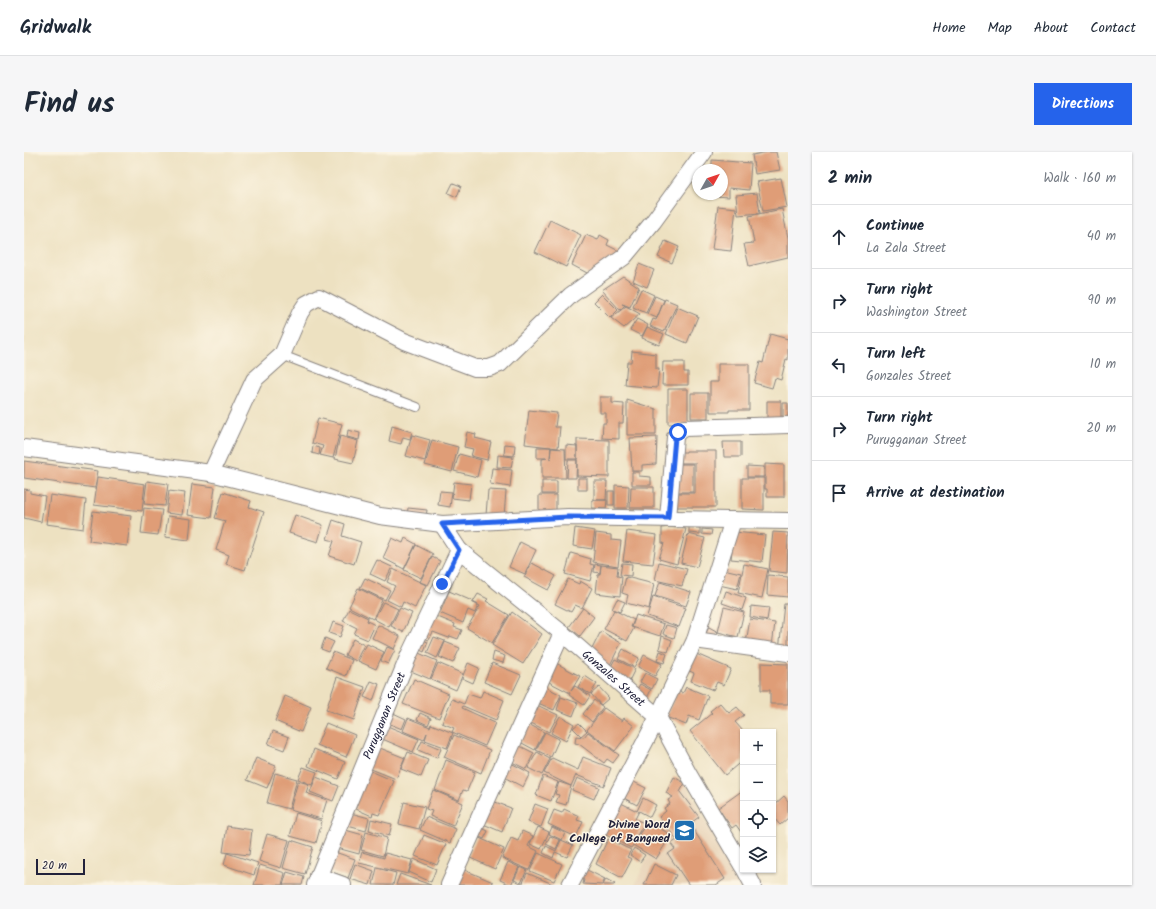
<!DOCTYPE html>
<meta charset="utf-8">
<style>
body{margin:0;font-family:Kalam,sans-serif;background:#f6f6f7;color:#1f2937}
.controls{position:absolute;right:12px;bottom:12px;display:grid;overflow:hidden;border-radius:0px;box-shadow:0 1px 3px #0004}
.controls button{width:36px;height:36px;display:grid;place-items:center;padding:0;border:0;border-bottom:1px solid #e0e1e3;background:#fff;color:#1f2937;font:20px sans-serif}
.compass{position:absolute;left:668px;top:12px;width:36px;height:36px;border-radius:50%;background:#fff;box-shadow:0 1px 3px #0004;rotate:50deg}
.scale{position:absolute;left:12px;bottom:10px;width:49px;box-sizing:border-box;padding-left:4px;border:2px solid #22223b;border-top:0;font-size:11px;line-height:14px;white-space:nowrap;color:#22223b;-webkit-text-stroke:3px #fcf5e5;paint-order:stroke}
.stop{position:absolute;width:12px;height:12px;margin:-9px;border:3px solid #2563eb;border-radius:50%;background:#fff}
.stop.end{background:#2563eb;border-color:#fff;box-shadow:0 1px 4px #0008}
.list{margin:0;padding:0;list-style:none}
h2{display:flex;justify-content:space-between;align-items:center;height:52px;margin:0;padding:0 16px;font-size:17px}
h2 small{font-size:13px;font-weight:400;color:#747a83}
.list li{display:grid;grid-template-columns:26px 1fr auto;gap:12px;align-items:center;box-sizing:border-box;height:64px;padding:0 16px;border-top:1px solid #e0e1e3}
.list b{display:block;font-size:15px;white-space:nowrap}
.list p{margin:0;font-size:13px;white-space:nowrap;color:#747a83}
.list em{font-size:13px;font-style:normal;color:#747a83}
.icon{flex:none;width:22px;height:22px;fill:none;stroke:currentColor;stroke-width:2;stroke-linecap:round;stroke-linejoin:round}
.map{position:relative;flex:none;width:764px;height:733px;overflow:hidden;border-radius:0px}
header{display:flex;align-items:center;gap:24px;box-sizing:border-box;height:56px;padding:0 20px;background:#fff;border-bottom:1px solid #e0e1e3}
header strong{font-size:19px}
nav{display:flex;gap:22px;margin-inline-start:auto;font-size:14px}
.intro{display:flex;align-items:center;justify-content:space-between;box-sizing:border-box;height:96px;padding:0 24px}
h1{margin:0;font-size:28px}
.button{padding:10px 18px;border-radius:0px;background:#2563eb;color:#fff;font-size:14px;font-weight:700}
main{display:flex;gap:24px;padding:0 24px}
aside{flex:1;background:#fff;border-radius:0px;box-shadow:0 1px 3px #0004}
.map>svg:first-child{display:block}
.built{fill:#e8d3b7}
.building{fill:#df9d77}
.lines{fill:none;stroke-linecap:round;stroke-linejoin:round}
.lane-casing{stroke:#88827e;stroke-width:10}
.street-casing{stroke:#88827e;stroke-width:18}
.lane{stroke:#fff;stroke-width:8}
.street{stroke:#fff;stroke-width:16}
.route{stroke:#2563eb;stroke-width:5}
.labels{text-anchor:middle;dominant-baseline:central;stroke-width:3;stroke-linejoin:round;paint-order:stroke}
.street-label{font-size:12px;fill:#22223b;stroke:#fcf5e5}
.poi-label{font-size:12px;font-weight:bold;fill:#22223b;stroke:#fcf5e5;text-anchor:end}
</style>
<header>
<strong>Gridwalk</strong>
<nav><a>Home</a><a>Map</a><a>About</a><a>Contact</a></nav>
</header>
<div class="intro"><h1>Find us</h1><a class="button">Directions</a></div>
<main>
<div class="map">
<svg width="764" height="733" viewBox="0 0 764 733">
<rect width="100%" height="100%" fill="#fcf5e5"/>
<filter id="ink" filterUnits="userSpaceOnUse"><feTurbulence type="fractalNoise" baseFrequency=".025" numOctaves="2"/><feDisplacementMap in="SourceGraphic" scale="8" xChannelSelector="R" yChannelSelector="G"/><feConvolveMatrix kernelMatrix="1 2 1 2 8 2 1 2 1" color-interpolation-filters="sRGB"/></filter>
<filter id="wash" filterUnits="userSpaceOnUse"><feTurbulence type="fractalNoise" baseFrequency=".012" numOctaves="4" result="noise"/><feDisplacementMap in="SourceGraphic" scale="16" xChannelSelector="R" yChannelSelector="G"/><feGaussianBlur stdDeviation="0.9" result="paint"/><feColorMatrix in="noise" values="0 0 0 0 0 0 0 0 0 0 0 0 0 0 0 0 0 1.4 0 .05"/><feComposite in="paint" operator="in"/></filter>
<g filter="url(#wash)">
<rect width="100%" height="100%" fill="#ede1c1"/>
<path class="built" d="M659 626 714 733H611Z"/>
<g id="blocks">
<path class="building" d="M744 0H752L756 18 731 22 728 3Z
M688 8 727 11 725 38 705 36V45L691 44V42H698V18H688Z
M757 26 763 55 739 59 733 30Z
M429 31 437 34 433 45 424 41Z
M733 41 736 61 714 63 712 43Z
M694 54 712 56 707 99 688 97Z
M758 57 764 86V105L725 114 720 92 730 91 725 64Z
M526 68 557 83 542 115 511 100Z
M562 83 574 88 576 83 585 88 583 93 599 101 565 122 548 113Z
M641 89 655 95 648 111 634 105Z
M615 112 630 118 623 135 609 129Z
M599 124 615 135 606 155 598 152 601 153 596 158 578 138Z
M617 137 630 143 622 161 609 155Z
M578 142 594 158 586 166 570 150Z
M631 144 640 148 633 166 623 162Z
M641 147 653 152 640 180 626 174 629 167 632 168Z
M602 154 616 162 600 176 587 166Z
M653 155 674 164 663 191 642 182Z
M613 167 624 173 618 184 606 178Z
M623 175 640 182 635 193 618 186Z
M746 182 764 187V208L762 207 757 228 751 226 748 236 730 231 736 210 739 211Z
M608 199 632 202V217H635L633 236 601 233 603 210H607Z
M639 210H660V220H664V233H638Z
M694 212H725V258H705V260H686V230H694Z
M644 237H664V272H644Z
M667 241H684V266H667Z
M576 245H588V251L600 252 599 271H595V287L578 286 579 271H582V261H576Z
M603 248 632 257V283H603Z
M743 249H757V271L743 270Z
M759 251H764V269H759Z
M505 258 533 261 531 275H536L534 296 501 292Z
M294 266 318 272 309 306 296 303 299 294 288 291Z
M368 274 388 280 386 287 379 285 377 292 365 289Z
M324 278 336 281 335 288 323 285Z
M443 280 452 282 451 286 467 290 463 308 447 304 449 297 440 295Z
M388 283 406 288 401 309 382 304Z
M316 284 334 289 329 311 311 307Z
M633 285 632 312 618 313V319H608L606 286Z
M553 287 585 288V325L553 324Z
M408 288 434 295 428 320 401 313Z
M699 290H717V305H700Z
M481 292 491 293 490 304 480 303Z
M542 293 553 294V307H542Z
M289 294 296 296 295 303 288 301Z
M513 295H527L526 307 527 296 541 297 542 326H518V307L523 306H513Z
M662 299H692V355H651V341H671V311H651V300H662Z
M435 302 457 308 453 325 430 319Z
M474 303 489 305 487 316 473 315Z
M544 308H553L552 326H543Z
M0 309 74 319 71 336 0 326Z
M650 312H669V340H650Z
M741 312 760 313V345H743V337H741Z
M723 314 740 315V325H723Z
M468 316 488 318 486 335 466 332Z
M608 320H615V324L627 325V333H608Z
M74 325 121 332 118 359 70 353Z
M554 326H563V338H554Z
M718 326H740V358L718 357Z
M123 329 144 332 141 354 120 352Z
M518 329H533V342H518Z
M570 329H583L582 348H570Z
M430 330 447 332 445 348 428 346Z
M168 332 191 335 187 366 164 363Z
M591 333 605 334 604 356H591Z
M607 335H630V356H606Z
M0 337 6 338V341L21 344 17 370 0 366Z
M464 338 482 339 480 365 462 363Z
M145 339 161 341 158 363 142 361Z
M416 339 428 340 426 355 414 353Z
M584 339H590V353H584Z
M199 340 227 349 225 355 240 360 221 418 202 412 205 403 192 398 201 369 191 366Z
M26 343 62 348 59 377 22 372Z
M515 343H532V361H515Z
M568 348H583L582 357 568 356Z
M120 356 138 358 134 383 117 381Z
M384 356 403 358 402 365 383 363Z
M69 359 107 364 103 394 65 389Z
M271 363 299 373 294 390 265 381Z
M144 364 167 367 165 388 141 385Z
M309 368 321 372 318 384 337 390 330 412 305 404 310 389 303 387Z
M644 375 662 377 653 412 635 407 640 391H638V376Z
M665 375 676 376V382L665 381Z
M551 376 571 379 568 397 549 394Z
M678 377 688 378 687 383 678 382Z
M603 379 633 383 629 412 599 409Z
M710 380 741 383 738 410 707 407Z
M749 380 764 381 763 421 745 419Z
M572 381 587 383V388L597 389 594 414 569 410Z
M664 382 681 386 673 415 657 411Z
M368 386 379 391 381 386 392 392 380 417 359 406Z
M496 390 512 398 501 422 485 415Z
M392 393 409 402 397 426 380 418Z
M547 401 567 407 566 412 570 413 566 429 541 422Z
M408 405 416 409 404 433 396 430Z
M353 408 368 415 361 429 346 422Z
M635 410 663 417 658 434 631 428Z
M508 411 532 424 524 438 500 425Z
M598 411 608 412 607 424 596 423Z
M571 412 577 413 576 421 570 420Z
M720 412 744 417 738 446 714 441Z
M577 413 594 415 593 424 598 425 596 444 572 441 574 422H576Z
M369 417 402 433 391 456 379 450 377 455 363 448 371 434 363 430Z
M699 417 717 421 713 437 695 433Z
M744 423 764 425V445L743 443Z
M602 425 630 432 625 457 602 451 604 443 598 441Z
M341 426 366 438 361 448 336 436Z
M544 427 555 432 556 429 568 436 558 456 551 453 547 460 531 452Z
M636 430 667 440 662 454 631 444Z
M334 436 358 448 349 467 325 455Z
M425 439 448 449 447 450 454 453 451 461 444 458 439 471 416 461Z
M702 439 722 446 718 458 698 451Z
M454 442 464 447 462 449 485 463 468 491 443 476 456 454 449 450Z
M629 445 662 456 655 475 623 464Z
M593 447 601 450 596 460 588 457Z
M359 450 374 457 365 475 350 467Z
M760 452H764V499L755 498Z
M727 454 745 456 743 468 726 465Z
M700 455 720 460 714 485 694 480Z
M376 456 388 461 379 480 367 474Z
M559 456 570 465 556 484 545 475Z
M325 457 344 466 343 469 351 473 344 488 330 482 333 476 319 469Z
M590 458 610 468 607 475 610 476 603 489 580 477Z
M488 460 518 482 499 512 468 493Z
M409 463 431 472 430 475 438 478 434 487 426 484 425 486 409 480 405 488 396 484Z
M612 463 640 472 636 484 608 475Z
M726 467 751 471 748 494 722 491Z
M309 470 320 474 316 485 305 481Z
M354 473 376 484 370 497 348 486Z
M642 473 653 476 650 486 639 482Z
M685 475 694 480 690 488 681 483Z
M577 479 597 491 585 515 565 503Z
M638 484 648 488 644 500 635 497Z
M410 485 421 489 413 506 403 501Z
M301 486 310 490 305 500 297 497Z
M394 486 404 490 400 500 390 495Z
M329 487 340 493 332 509 321 503Z
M421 490 436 496 429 511 415 505Z
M343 492 360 500 352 517 334 509Z
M363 495 371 498 364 512 357 509Z
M599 497 615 506 610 515 594 507Z
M390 499 413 509 406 527 382 517Z
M636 499 643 502 640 511 633 509Z
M309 500 328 508 322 524 302 516Z
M470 500 481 504 479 511 468 508Z
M670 501 707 517 700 533 693 530 689 538 667 529 670 521 663 518Z
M620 503 638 512 631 524 614 515Z
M591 507 611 517 605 529 585 518Z
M414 511 439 522 432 538 407 527Z
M444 511 455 516 449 531 438 526Z
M468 511 497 523 488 542 460 530Z
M532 511 556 524 547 539 551 534 566 544 560 553 545 543 546 541 523 529Z
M737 511 764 512V552H746V538H737Z
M621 521 633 527 628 537 616 530Z
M561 524 573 532 566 542 554 535Z
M313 525 341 535 330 568 302 558Z
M390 527 425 542 415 566 379 552Z
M347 529 355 532 349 549 340 545Z
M616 532 627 538 622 548 611 541Z
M522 535 537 543 530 558 514 551Z
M575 535 585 546 577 553 567 542Z
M662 535 684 544 675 568 665 564 662 573 642 565 653 538 659 541Z
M459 539 480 548 472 568 439 554 438 556 471 571 461 594 428 580 430 576 418 571 428 547 440 552 444 542 456 546Z
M261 544 287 555 277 580 251 569Z
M537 545 554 551 549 564 533 558Z
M570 548 579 555 568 570 559 562Z
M696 551 705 561 713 555 720 563 711 570 719 579V608L701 623 666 579 688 561 686 559Z
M511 552 534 563 525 580 507 571 511 562 507 559Z
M580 556 598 569 600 566 610 574 591 599 563 578Z
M365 559 382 567 378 577 361 570Z
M396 561 407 566 404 573 393 568Z
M536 564 550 572 542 589 527 581Z
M384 566 406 575 407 572 429 581 423 596 401 588 403 581 400 588 379 579Z
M302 571 331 583 322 605 293 593Z
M555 571 563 579 557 584 549 576Z
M504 572 520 580 511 598 496 590Z
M361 573 395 587 389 600 356 586Z
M249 579 265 585 260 598 244 592Z
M521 580 535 587 527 605 512 598Z
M564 580 595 603 589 611 583 607 580 611 555 592 551 591 552 584 560 585Z
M430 583 466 598 457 621 420 605Z
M398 589 417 597 413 606 394 598Z
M492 592 510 601 502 617 484 608Z
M351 594 381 606 372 627 342 615Z
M290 597 321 610 314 627 284 614Z
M384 600 404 608 397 625 377 617Z
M513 600 526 607 518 623 504 616Z
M559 605 587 616 580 634 552 623 547 634 520 621 528 606 554 618Z
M232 606 252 614 243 636 223 628Z
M422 608 451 620 443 639 439 638 435 648 411 638Z
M483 609 506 621 499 635 476 623Z
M279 615 293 620 288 633 274 627Z
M342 617 370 629 355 663 349 661 348 664 332 657 334 654 327 651Z
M251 621 273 627 265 657 243 651Z
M519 624 534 630 527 649 512 643Z
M292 625 315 634 309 649 286 640Z
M650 625 661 631 656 640 675 665 660 676 663 680 652 687 635 665 642 659 640 656 646 652 644 648 649 645 642 641Z
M553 626 575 635 570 647 548 638Z
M604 627 622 636 613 653 596 644Z
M274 629 285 632 282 641 303 648 297 667 266 658Z
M535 630 547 634 542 653 532 650 535 643 531 642Z
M409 638 439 651 429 674 406 664 408 659 402 657Z
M719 638V678L717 680 712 673 708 676 694 656Z
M760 644 764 649V666L756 673 749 665V654Z
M619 646 632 653 626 665 615 659 611 667 620 671 609 691 624 669 647 683 632 707 609 693 607 696 578 681 591 648 613 659Z
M466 648 487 656 478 680 457 671Z
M380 650 401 655 395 677 375 672Z
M511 652 524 657 517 675 504 670Z
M540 657 555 664 553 668 559 670 552 685 524 672 530 658 538 661Z
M323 660 345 666 342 679 320 673Z
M272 661 298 669 292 691 266 684Z
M402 665 432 677 426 691 396 678Z
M347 667 368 672 365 684 345 678Z
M203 674 228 678 225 703 199 700Z
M454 674 464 679 460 687 450 682Z
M514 675 525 680 517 697 506 692Z
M528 675 541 681 538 688 525 682Z
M318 677 339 683 335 702 313 696Z
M669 677 701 727 692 733H665L644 702 651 697 647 692Z
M498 679 509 684 504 694 514 699 505 718 478 706 487 686 494 689Z
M342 680 363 686 359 704 337 698Z
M243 682 265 688 257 716 235 709Z
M400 683 422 692 413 713 391 704Z
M526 684 536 688 532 697 522 692Z
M453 685 480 697 471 717 444 705Z
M584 687 607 698 603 705 608 707 598 726 572 712Z
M267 688 289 695 281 722 259 716Z
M537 688 549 693 543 705 531 700 529 706 519 701 522 694 532 699Z
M610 696 621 703 616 710 606 703Z
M308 699 331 707 324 726 302 718Z
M338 700 360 706 361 701 388 708 384 722 335 711Z
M203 701 234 711 230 723 200 713Z
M514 701 538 712 530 729 506 719Z
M390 707 412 717 407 730 385 720Z
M484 710 495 715 487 733 476 728Z
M331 712 350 719 346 733 326 727Z
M630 712 652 723 647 733H620Z
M236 713 261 721 258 733H230Z
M496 715 503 718 497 731 490 728Z
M557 715 581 727 578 733 559 732 560 728 552 724Z
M353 716 372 721 369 733H349Z
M436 716 469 730 468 733H429Z
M263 720 280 725 278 733H259Z
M503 721 531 733H498Z
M376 722 407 733H372Z
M582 727 591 732 590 733H579Z"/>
</g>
</g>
<g filter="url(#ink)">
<use href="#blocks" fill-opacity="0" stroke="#88827e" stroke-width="1"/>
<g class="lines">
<defs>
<path id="lane" d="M258 203 393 255"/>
<g id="street">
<path d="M0 296 187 321 356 364 418 372 544 365 764 369"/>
<path d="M187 321 230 228 258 203 276 161 282 152 295 145 380 189 451 216H465L476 212 547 143 600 105 629 70 680 0"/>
<path d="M644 366 651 285 654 280 660 276 764 273"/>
<path id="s1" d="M418 372 435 398 538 481 634 565 664 621 719 715"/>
<path d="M671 488 764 501"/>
<path d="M721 718 729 733"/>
<path d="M294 724 319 733"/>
<path id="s2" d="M291 733 385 503 435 398"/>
<path d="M425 733 538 481"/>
<path d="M546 733 634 565 671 488 709 368"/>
</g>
</defs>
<use href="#lane" class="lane-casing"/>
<use href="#street" class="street-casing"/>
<use href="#lane" class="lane"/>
<use href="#street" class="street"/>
</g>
</g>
<g class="lines" filter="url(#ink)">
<path class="route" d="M418 432 435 398 418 372 544 365 644 366 651 285 654 280"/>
</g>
<defs>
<symbol id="university-square" viewBox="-11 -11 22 22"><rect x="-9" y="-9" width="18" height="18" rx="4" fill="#1f6fb2" stroke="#fcf5e5"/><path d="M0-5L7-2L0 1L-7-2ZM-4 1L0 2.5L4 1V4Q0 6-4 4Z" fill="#fff"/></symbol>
</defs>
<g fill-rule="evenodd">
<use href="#university-square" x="648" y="666" width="25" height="25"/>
</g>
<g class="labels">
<g class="street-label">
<text stroke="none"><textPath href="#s1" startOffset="232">Gonzales Street</textPath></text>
<text stroke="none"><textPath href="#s2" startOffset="183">Purugganan Street</textPath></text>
</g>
<g class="poi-label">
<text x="646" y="672">Divine Word<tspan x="646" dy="14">College of Bangued</tspan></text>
</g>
</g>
</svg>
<div class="controls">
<button>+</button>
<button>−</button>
<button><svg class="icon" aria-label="locate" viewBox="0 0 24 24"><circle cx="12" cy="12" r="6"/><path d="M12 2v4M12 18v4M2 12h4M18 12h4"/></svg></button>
<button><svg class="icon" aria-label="layers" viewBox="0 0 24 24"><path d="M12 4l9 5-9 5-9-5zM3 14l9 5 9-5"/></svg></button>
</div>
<svg class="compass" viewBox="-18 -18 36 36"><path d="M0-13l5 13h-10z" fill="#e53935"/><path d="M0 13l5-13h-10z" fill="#747a83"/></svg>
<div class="scale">20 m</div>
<div class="stop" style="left:654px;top:280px"></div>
<div class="stop end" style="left:418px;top:432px"></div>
</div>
<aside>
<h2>2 min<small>Walk · 160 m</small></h2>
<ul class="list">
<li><svg class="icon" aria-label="ahead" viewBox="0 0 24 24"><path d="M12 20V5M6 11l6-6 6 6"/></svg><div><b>Continue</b><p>La Zala Street</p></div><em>40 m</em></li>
<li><svg class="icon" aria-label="right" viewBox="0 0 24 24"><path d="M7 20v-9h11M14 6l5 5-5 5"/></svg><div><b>Turn right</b><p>Washington Street</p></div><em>90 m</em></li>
<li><svg class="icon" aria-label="left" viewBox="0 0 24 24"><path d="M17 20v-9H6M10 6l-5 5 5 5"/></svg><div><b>Turn left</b><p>Gonzales Street</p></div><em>10 m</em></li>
<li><svg class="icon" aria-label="right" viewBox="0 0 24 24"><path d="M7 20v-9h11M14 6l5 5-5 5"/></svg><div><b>Turn right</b><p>Purugganan Street</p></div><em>20 m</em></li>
<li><svg class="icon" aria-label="arrive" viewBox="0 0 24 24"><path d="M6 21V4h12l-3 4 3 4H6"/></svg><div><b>Arrive at destination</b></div></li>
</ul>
</aside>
</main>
